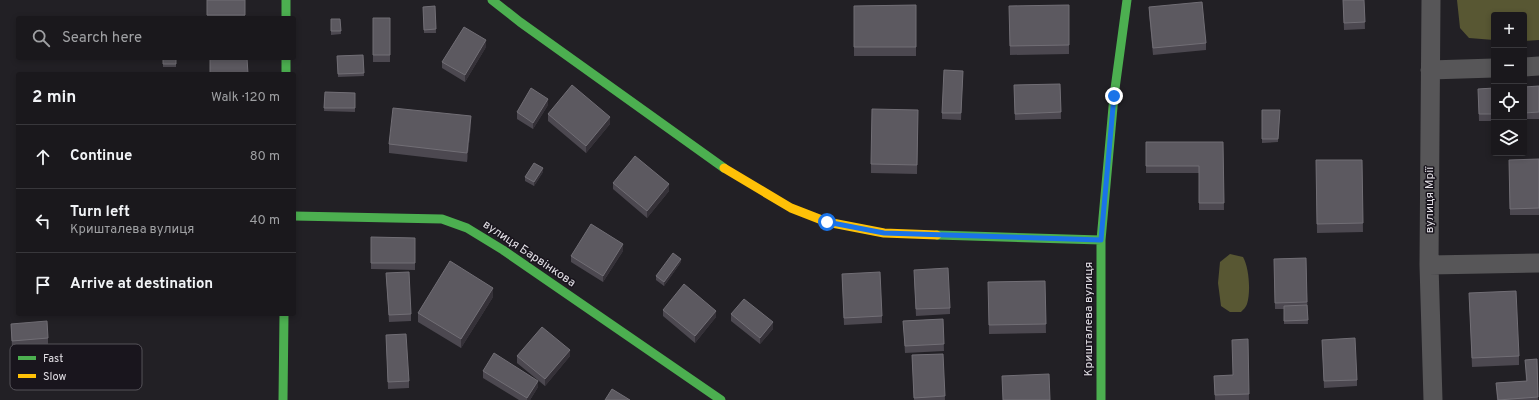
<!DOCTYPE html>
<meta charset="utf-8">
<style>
body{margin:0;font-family:Overpass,sans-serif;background:#232125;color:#f1f3f6}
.controls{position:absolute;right:12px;top:12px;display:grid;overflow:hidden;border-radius:4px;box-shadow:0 2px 6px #0003}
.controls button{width:36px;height:36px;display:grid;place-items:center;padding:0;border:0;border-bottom:1px solid #38373b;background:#1a181c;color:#f1f3f6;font:20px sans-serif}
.stop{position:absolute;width:12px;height:12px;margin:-9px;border:3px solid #1a73e8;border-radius:50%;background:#fff}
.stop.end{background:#1a73e8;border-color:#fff;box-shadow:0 1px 4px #0008}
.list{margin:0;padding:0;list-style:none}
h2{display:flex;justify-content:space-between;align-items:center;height:52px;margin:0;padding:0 16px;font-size:17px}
h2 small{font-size:13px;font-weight:400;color:#9fa0a3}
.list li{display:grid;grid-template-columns:26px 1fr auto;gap:12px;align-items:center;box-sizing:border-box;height:64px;padding:0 16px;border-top:1px solid #38373b}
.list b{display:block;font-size:15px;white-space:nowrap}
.list p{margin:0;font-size:13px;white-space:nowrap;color:#9fa0a3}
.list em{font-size:13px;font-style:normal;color:#9fa0a3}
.icon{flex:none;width:22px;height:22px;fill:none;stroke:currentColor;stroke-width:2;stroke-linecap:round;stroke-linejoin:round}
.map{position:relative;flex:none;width:1539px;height:400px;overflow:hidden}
.search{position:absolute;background:#1a181c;box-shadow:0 2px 6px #0003;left:16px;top:16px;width:280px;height:44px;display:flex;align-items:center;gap:10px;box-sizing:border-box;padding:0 14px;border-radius:4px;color:#9fa0a3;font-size:15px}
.panel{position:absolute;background:#1a181c;box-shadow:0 2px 6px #0003;left:16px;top:72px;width:280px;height:244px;border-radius:4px}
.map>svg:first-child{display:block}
.water{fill:#585733}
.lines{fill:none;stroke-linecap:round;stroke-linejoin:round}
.street{stroke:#575658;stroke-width:19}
.fast{stroke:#4caf50;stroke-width:9}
.slow{stroke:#ffc107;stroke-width:9}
.wall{fill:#4c4850}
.shaded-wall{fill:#353138}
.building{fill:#5c5960;stroke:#716e75}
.route{stroke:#1a73e8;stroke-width:5}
.labels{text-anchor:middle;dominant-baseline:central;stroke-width:3;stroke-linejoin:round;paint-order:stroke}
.street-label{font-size:12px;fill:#e2dfe5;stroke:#19151d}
.key{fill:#19151d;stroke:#555259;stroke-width:1}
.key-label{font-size:11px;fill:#e2dfe5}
</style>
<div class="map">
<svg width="1539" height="400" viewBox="0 0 1539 400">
<rect width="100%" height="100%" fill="#222025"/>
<path class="water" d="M1457 0H1539V40L1524 41V15H1494V40L1469 38 1460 28Z
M1230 254 1243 257C1249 267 1251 292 1247 304 1246 307 1243 310 1241 312H1230L1221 306 1218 283 1220 262Z"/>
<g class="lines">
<path class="street" d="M1431 0 1429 265 1433 400
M1524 67 1539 66
M1430 70 1494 68
M1429 265 1539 263"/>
<path class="fast" d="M286 0V18
M492 0 520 22 724 168
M286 58V74
M294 216 442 219 467 228 503 250 721 400
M937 235 1101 240
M283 400 284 314
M1101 400V240L1114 96 1127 0"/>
<path class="slow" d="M724 168 791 208 827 222 884 233 937 235"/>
</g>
<path class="wall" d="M207 0H245V18H207Z
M1343 0H1364L1365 29 1344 30Z
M916 5V56H854V6Z
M1069 5V54L1010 55 1009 6Z
M435 6 436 33H424L423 7Z
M1149 7 1206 43V50L1153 55 1149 14Z
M373 18H390V62H373Z
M331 19H340L341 34 331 35Z
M486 47 465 82 442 68V62Z
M363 55 364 76 338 77 337 56Z
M163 58H176V67H163Z
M963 71 961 120 942 119V113Z
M1060 84 1061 119 1015 120 1014 85Z
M1539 86V119H1524V87Z
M1494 88V121H1479L1478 89Z
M325 92 355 93V112L324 111Z
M548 105 533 129 517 119V112Z
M918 110 917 174 871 173V164Z
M1262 110H1280L1278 142 1262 143Z
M548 114 610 124 586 153 548 121Z
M471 125 467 162 389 153V144Z
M1146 142H1223L1224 210H1199V173H1146Z
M1539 159V215H1510L1509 160Z
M1316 160H1362L1363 232 1317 233Z
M543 172 534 186 525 181V177Z
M613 183 669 191 647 218 613 189Z
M371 237 415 238V270L371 269Z
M623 251 603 282 571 262V256Z
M1306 258 1308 324H1284V309H1275L1274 259Z
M681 262 664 286 656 280V276Z
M386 273 411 314V321L389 322Z
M842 274 882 316V323L844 325Z
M914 276 950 308V314L916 316Z
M1045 281 1046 333 989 334 988 282Z
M1469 293 1519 356V365L1472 367Z
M493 297 461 348 418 322V313Z
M663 310 716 317 695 343 663 316Z
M731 314 773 329 760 344 731 321Z
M943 319 944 351 905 353 903 321Z
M11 324 48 338V345L12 348Z
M386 335 409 381V388L388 389Z
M1248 339 1249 400H1215L1214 376 1233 375Z
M1322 340 1357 380V386L1324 388Z
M30 348 52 380V387L34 389 30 355Z
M943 354 945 400H914L912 355Z
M517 356H570L545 386 517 363Z
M1537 359 1538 400H1497L1496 383 1526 381 1525 360Z
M483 371 538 387 530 400H519L483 378Z"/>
<path class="shaded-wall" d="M486 40V47L465 82V75Z
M548 99V105L533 129V123Z
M471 116V125L467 162V153Z
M610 117V124L586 153V146Z
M543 168V172L534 186V182Z
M669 184V191L647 218V211Z
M623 244V251L603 282V276Z
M681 259V262L664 286V282Z
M493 288V297L461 348V339Z
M716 311V317L695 343V336Z
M773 322V329L760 344V338Z
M570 350V356L545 386V379Z
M538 381V387L530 400H527V398Z"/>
<path class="building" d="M207 0H245V15H207Z
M1343 0H1364L1365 22 1344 23Z
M1202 2 1206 43 1153 48 1149 7Z
M916 5V47H854V6Z
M1069 5V45L1010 46 1009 6Z
M435 6 436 29 424 30 423 7Z
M373 18H390V55H373Z
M331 19H340L341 31H331Z
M464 27 486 40 465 75 442 62Z
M363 55 364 73 338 74 337 56Z
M163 58H176V64H163Z
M210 58H247L248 74H210Z
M944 70 963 71 961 113H942Z
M1060 84 1061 112 1015 114 1014 85Z
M572 85 610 117 586 146 548 114Z
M1539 86V112L1524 113V87Z
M531 88 548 99 533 123 517 112Z
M1494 88V114H1479L1478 89Z
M325 92 355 93V108H324Z
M393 108 471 116 467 153 389 144Z
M872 109 918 110 917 165 871 164Z
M1262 110H1280L1278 139H1262Z
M1146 142H1223L1224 203H1199V166H1146Z
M635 156 669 184 647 211 613 183Z
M1539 159V208L1510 209 1509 160Z
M1316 160H1362L1363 223 1317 224Z
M534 163 543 168 534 182 525 177Z
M591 224 623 244 603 276 571 256Z
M371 237 415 238V263H371Z
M673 253 681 259 664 282 656 276Z
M1306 258 1307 302 1275 303 1274 259Z
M450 261 493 288 461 339 418 313Z
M948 268 950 308 916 309 914 270Z
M409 272 411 314 389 315 386 273Z
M880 272 882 316 844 318 842 274Z
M1045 281 1046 324 989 325 988 282Z
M684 284 716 311 695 336 663 310Z
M1516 291 1519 356 1472 358 1469 293Z
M744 299 773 322 760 338 731 314Z
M1307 305 1308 320 1284 321V306Z
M943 319 944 344 905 346 903 321Z
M47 321 48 338 12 341 11 324Z
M542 327 570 350 545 379 517 356Z
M406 334 409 381 388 382 386 335Z
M1355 338 1357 380 1324 381 1322 340Z
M1248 339 1249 394 1215 395 1214 376 1233 375 1232 340Z
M494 353 538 381 527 398 483 371Z
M943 354 945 396 914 398 912 355Z
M1537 359 1538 397 1498 400 1496 383 1527 381 1525 360Z
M1049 374 1050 400H1003L1002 376Z
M612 389 630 400H605Z"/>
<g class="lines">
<path class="route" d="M827 222 884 233 1101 240 1114 96"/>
</g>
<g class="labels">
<g class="street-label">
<text transform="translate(1430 200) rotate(-90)">вулиця Мрії</text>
<text transform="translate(529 254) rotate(34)">вулиця Барвінкова</text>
<text transform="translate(1089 319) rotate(-90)">Кришталева вулиця</text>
</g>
</g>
<rect x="10" y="344" width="132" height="46" rx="6" class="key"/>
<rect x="18" y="356" width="18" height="4" fill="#4caf50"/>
<rect x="18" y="374" width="18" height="4" fill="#ffc107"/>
<g class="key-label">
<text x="43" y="362">Fast</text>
<text x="43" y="380">Slow</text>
</g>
</svg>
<div class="controls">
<button>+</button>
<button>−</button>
<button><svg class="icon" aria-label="locate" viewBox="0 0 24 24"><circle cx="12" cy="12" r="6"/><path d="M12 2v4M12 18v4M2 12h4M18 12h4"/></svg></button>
<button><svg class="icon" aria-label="layers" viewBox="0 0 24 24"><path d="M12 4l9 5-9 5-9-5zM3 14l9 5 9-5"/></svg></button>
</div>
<div class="stop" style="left:827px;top:222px"></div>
<div class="stop end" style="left:1114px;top:96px"></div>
<div class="search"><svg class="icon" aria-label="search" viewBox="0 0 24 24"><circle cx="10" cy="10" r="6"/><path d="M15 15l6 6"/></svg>Search here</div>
<section class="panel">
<h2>2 min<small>Walk · 120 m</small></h2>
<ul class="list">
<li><svg class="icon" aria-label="ahead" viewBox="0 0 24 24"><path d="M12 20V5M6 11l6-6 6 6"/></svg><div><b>Continue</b></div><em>80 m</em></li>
<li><svg class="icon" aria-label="left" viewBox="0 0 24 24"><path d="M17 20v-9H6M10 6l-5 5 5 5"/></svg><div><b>Turn left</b><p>Кришталева вулиця</p></div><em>40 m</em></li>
<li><svg class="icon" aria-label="arrive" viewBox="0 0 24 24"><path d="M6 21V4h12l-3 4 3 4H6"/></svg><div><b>Arrive at destination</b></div></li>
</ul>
</section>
</div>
